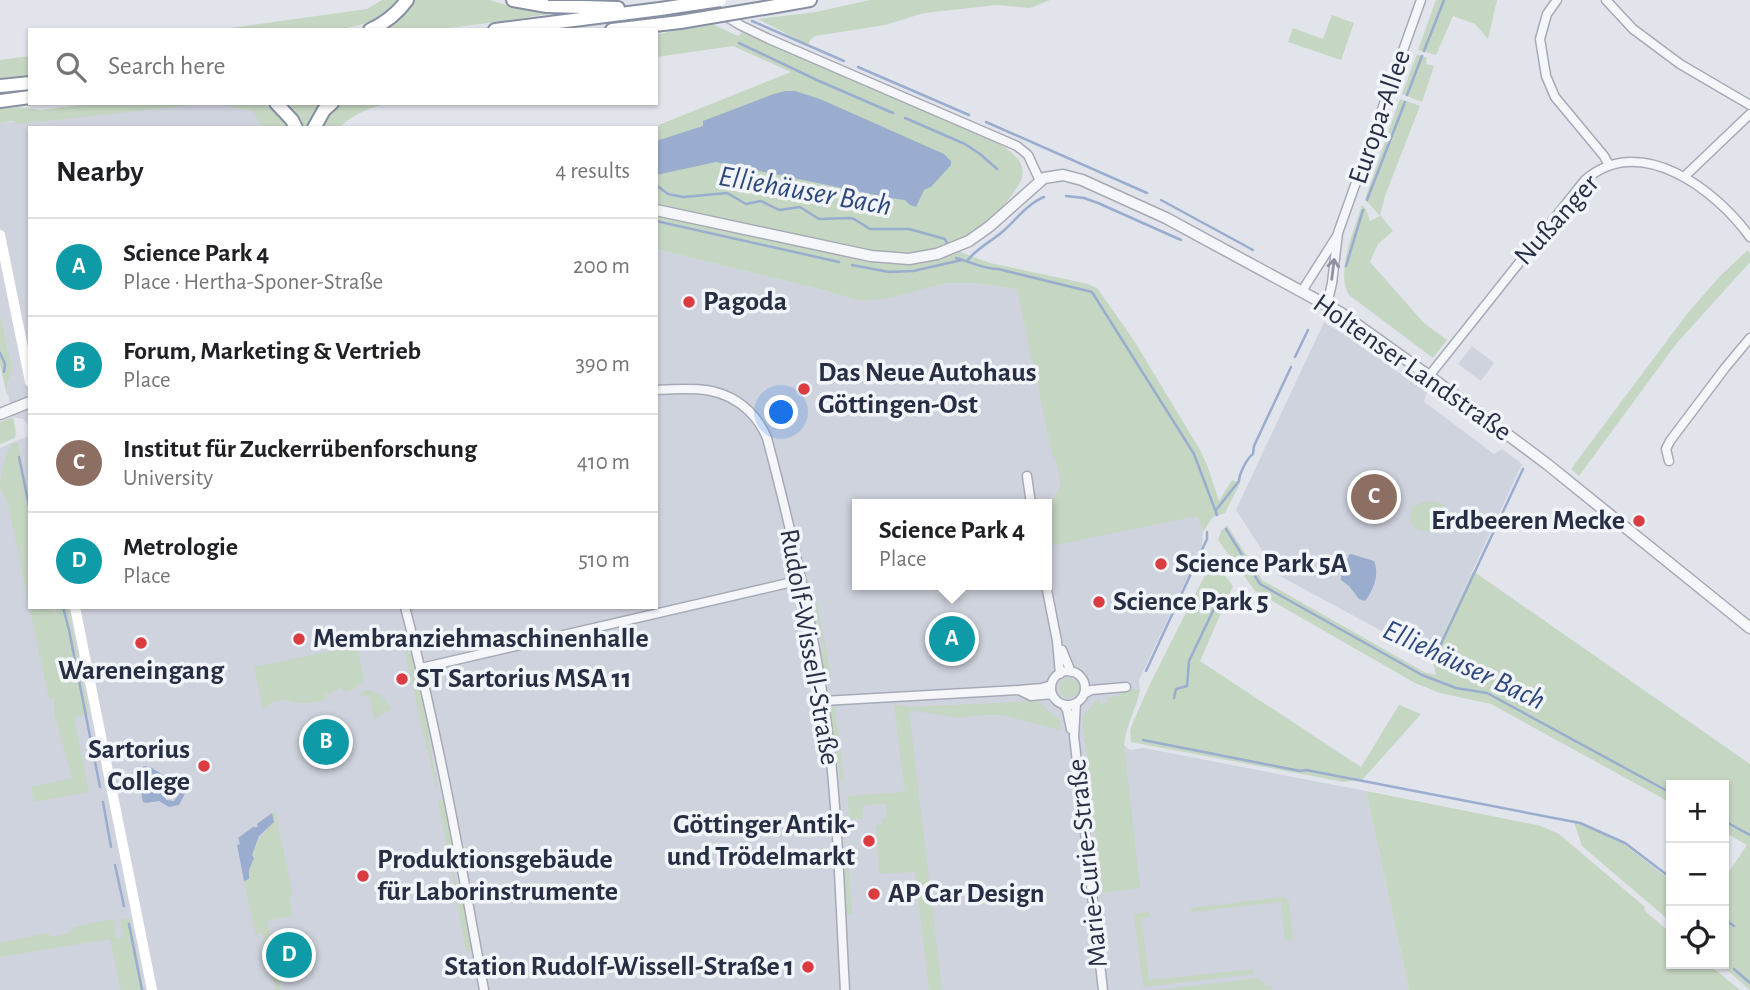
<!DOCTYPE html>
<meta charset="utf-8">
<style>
body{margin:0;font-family:"Alegreya Sans",sans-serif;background:#f6f6f6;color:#202124}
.controls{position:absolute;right:21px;bottom:21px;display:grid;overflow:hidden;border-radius:0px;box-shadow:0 2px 5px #0004}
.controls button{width:63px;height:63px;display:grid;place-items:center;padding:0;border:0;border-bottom:2px solid #e0e0e0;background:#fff;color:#202124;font:35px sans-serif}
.you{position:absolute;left:782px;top:413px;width:24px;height:24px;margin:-18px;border:5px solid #fff;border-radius:50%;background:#1a73e8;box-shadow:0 0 0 10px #1a73e833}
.badge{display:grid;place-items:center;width:46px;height:46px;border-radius:50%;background:#2563eb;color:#fff;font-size:23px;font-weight:700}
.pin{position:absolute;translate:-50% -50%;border:4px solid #fff;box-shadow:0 2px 7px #0006}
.popup{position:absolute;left:852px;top:499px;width:200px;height:91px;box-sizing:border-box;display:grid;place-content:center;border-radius:0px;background:#fff;filter:drop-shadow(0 2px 5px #0005);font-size:23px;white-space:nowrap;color:#757577}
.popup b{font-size:26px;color:#202124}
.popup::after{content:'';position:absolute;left:50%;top:100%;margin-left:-14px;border:14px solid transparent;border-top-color:#fff}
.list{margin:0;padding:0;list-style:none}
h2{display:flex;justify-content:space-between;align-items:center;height:91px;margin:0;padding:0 28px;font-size:30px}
h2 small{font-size:23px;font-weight:400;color:#757577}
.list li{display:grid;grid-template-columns:46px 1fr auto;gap:21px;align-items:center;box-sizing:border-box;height:98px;padding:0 28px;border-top:2px solid #e0e0e0}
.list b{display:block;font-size:26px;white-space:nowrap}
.list p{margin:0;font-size:23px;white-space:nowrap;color:#757577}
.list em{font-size:23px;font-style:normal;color:#757577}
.icon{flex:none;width:38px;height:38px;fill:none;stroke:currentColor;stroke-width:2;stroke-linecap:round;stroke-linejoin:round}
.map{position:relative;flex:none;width:1750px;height:990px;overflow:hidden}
.search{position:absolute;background:#fff;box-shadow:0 2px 5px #0004;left:28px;top:28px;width:630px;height:77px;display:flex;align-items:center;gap:18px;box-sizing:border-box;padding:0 24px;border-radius:0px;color:#757577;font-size:26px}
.panel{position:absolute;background:#fff;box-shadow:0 2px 5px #0004;left:28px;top:126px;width:630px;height:483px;border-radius:0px}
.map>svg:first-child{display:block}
.built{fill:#cfd3dd;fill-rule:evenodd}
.green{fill:#c5d6c2}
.water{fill:#9aadce}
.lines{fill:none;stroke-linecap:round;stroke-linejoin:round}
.stream{stroke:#9aadce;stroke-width:2.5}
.minor-casing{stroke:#a6aab6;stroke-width:11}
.tertiary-casing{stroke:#a6aab6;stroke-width:13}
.trunk-casing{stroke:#878fa3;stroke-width:16}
.minor{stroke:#f5f6f9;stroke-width:8}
.tertiary{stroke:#f5f6f9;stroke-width:10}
.secondary{stroke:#fff;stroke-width:10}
.trunk{stroke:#fff;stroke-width:12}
.trunk-bridge-casing{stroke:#878fa3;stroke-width:16;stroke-linecap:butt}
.trunk-bridge{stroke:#fff;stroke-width:12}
.oneway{stroke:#8e929f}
.poi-dot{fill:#da3c42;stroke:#f1f4f8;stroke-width:2.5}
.labels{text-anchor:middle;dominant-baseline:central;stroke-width:7;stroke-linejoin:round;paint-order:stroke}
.street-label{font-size:28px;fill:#282f45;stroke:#f1f4f8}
.poi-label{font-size:28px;font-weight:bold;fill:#282f45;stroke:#f1f4f8;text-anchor:start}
.water-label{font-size:30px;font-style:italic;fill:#2e487d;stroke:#f1f4f8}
</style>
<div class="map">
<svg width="1750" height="990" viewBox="0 0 1750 990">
<rect width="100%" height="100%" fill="#e1e4eb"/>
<path class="built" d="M203 104 223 105 254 112 272 128H30V430L28 425 23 419 13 417 7 389 12 368 0 312V123Z
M656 249 827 291 859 301 949 283H973L1017 289 1183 480 1203 532 1202 547 1139 680 1140 690 1138 698 1125 732 1124 745 1130 750 1144 748 1366 791 1409 990H0V448L30 435V607H656ZM858 504H1046V585H858Z
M1324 322 1342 333 1427 392 1424 401 1427 404 1494 454 1502 449 1522 464 1432 658 1278 575 1236 510Z
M1472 346 1494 363 1481 381 1458 364Z"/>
<path class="green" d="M382 0H399C368 34 329 30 287 30 263 30 240 30 216 30L367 9Z
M415 0H489L506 5 549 14 496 22 431 30H384L400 19Z
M870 0H1050L1030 8 997 5 924 13 885 25 815 36 810 40 808 45 758 19 816 12Z
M1436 0H1497L1488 39 1475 24 1453 16 1436 55 1418 50Z
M1332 15 1354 23 1341 60 1288 42 1293 28 1323 39Z
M712 24 738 36 742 32 993 140C1008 149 1032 163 1019 184 995 225 949 254 901 254 864 254 827 242 791 234 746 224 701 214 656 204V128H651L791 72 733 46 656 57V35L688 27Z
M1417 54 1427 58 1426 64 1434 66 1422 102 1402 94Z
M30 56V75L0 78V60Z
M1400 99 1420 106 1385 196 1380 215 1393 231 1378 244 1370 262 1424 323 1447 340 1433 358 1349 295C1335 273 1355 228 1362 205L1366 209 1370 221 1380 216 1365 199Z
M98 103H264L282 119 288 128H262L254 112 223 105 203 104 18 124 13 121 0 123V109L18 107 41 110Z
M288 103H322L307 128H305L299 116Z
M340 103H388C369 108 353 114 339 128H320L330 113Z
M656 216 877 263C907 267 932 262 960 252L990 263 1088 284 1097 288 1133 339 1200 450 1207 465 1219 501 1232 480 1240 483 1225 513 1213 517 1203 532 1197 516 1050 546 1047 529V510L1061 485 1055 457H1053L1017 289 973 283H949L926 288 890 298 859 301 827 291 656 249Z
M1748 250 1750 254V262L1676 344 1579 476 1571 469 1687 314 1720 276Z
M0 312 12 368 7 389 8 395H7L0 364Z
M13 417 16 434 15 438 0 444V422Z
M14 442 18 444 30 498V607H52L54 615 57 614 56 607H68L89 714 74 717 89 792 34 802 31 787 72 778 54 713V698L49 699 8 504C6 498 2 494 0 489 0 475 5 452 14 442Z
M1432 501 1445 505C1449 517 1441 527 1430 532 1413 530 1407 525 1412 508L1423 502Z
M1227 525 1262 580 1424 672 1436 675 1432 658 1473 571 1750 764V990L1720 964H1724V879L1747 845 1724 832V785H1671V803L1491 704 1440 693 1415 683 1255 591 1218 540 1221 531Z
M1209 567H1218L1233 586 1200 661 1361 767 1399 705 1421 714 1363 779 1344 782 1131 742 1130 730 1134 720 1150 684Z
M814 602H817L831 676 824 677 820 652 824 651Z
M351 647 358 650 364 681 354 689 344 692 341 687 331 693 325 694V700L311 703H295L286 700 273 702 263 710 254 667Z
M404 648 407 649 413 658 431 734 428 735 438 786 436 787Z
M1059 688a10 10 0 1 1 20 0a10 10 0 1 1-20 0Z
M1137 689 1140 690C1136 709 1126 725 1124 745L1140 888 1103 893 1082 717 1099 698 1100 704 1107 703V697L1120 696V691Z
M367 690C379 692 386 699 391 709L374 719 369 695 361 697 360 693Z
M1039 701 1047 710 1059 719 1060 730 1003 715H985L957 718 909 710 942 990H929L915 872 879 874 876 825H882V818L887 817 886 804 863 805V819H849L848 796 905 792 894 704 908 707Z
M835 705 844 782 840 780 839 764H836L830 714V709Z
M1366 791 1541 826 1559 834 1645 907 1644 909 1646 912 1671 933V964H1708L1740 990H1409Z
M438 800 445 801 453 847 450 848 460 904H464L472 951H466Z
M275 811 293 896 289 897 293 916 267 921 281 990H275V983L272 978V969L267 968 263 971 266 959C260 951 263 944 266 936L261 933 256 935 244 881 249 879C248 855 257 839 274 822L272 813Z
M1574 822 1621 842 1671 881V922L1582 846Z
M842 867H849L852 914 845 915Z
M1283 897 1289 901 1293 940 1285 941 1281 902 1191 912V908Z
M1149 912 1150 917 1141 918 1149 980 1253 969V974L1143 987 1134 914Z
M130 918 144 990H121L110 939 0 957V943L47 933 52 937 70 933 74 927 114 919 116 938 123 937 120 920Z
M1260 978 1261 982H1265V986L1271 985 1272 990H1158Z"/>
<path class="water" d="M785 91H795L820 99 944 154 951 161V165L931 187 924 190 916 207 910 205 905 200 890 198 716 162 656 175V141L703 126V121L774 94Z
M1351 554 1374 561C1380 575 1373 590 1365 601L1359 599 1349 586 1341 580V574L1349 555Z
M144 766 152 768 165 776 167 787 164 793 166 800 174 801 181 791 187 790 179 805 169 807 159 801 146 803 143 802 137 772Z
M272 813 274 822 259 836 252 855 254 858 249 870V879L244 881 237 845 240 844 238 838 253 827H258L257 824Z"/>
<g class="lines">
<path class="stream" d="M752 21 844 61
M739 43 819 81 893 113
M1424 51 1444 0
M858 67 969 115
M1407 95 1422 56
M905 118 965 144 980 154 997 169
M986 122 1147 193
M656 185 668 194 683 197 727 193 746 204 761 201 779 210 800 207 819 219 849 218 854 219 870 229H909L945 239 947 243
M1066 196 1084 198 1098 203 1181 240
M1161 200 1253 250
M1367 200 1405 102
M656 221 839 262
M956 258C971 262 983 269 998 269L1092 292 1194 454 1217 515
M967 261C976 249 990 242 1001 233 1015 221 1027 204 1044 197
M852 265 889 272 913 271 962 260
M1346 266 1363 210
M0 353 5 364 4 372
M1295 357 1308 330
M19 457 30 511
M1216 510 1239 481C1239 474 1247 458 1253 454L1254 446 1291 367
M1226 529 1260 584 1422 675 1456 688 1487 693 1671 793
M63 607 69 630 100 787
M1433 661 1523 469
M1146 671 1207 539V532
M1174 698 1176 689 1187 686 1189 661 1221 594
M1143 740 1300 771 1306 770 1580 823 1625 843 1671 878
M103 802 111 847
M1724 821 1750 835
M115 865 124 906
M1724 919 1734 926
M129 924 142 990
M1734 969 1750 983"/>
<defs>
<path id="minor" d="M1557 0 1547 14 1540 39 1546 76 1555 97 1604 156 1609 165
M1606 0 1633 29 1680 64 1750 105
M703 2 740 25 769 39 1017 146 1028 155 1040 181
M1685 176 1750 114
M1302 291 1337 236
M1327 305 1332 283 1338 233 1421 0
M1429 376 1585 180C1641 132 1716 190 1750 237
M656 390C691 388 722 385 749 411 757 419 763 428 767 438 792 532 814 628 827 725 838 812 840 902 845 990
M1669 461 1666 449 1670 441 1725 368 1750 338
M1027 476 1031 504
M1046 585 1057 641 1060 674
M405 607C438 733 461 862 484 990
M1062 650 1071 672
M421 668 801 580
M1051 688a17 17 0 1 1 34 0a17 17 0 1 1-34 0Z
M1021 691 1031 696 1052 694
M1084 694 1091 690 1126 687
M823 701 1019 690 1042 688 1051 685
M1076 703 1074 736 1103 990
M1064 705 1067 710 1071 729"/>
<path id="tertiary" d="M656 210 871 256 909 259 937 254 969 241 990 226 1044 178 1063 175 1082 180 1166 218 1341 313 1429 376 1547 464 1750 628
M0 414 30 402"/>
<path id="trunk" d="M513 0 547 6 618 8
M776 6 810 0
M370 30C385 23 397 14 407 0
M495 30 660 9
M612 30 680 22
M0 86 30 83
M0 101 30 97
M276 103 292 120 296 128
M314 128 324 110 332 103"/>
</defs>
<use href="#minor" class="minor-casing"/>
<use href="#tertiary" class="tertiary-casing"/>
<use href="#trunk" class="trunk-casing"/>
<use href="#minor" class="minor"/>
<use href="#tertiary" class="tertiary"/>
<path class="secondary" d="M0 235 30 382
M75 607 152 990"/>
<use href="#trunk" class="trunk"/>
<defs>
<path id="trunk-bridge" d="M660 9 720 0
M680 22 776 6"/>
</defs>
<use href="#trunk-bridge" class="trunk-bridge-casing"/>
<use href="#trunk-bridge" class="trunk-bridge"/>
</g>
<defs><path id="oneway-shaft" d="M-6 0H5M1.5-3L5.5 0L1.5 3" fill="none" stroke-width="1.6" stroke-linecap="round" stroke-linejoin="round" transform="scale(1.75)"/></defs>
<use class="oneway" href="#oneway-shaft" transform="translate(1333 269) rotate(-83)"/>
<g class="poi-dot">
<circle cx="689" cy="302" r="7"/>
<circle cx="804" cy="389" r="7"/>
<circle cx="1639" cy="521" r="7"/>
<circle cx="1161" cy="564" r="7"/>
<circle cx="1099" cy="602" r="7"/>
<circle cx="299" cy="639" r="7"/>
<circle cx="141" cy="643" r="7"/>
<circle cx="402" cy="679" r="7"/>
<circle cx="204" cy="766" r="7"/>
<circle cx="869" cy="841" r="7"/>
<circle cx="363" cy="876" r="7"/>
<circle cx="874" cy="894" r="7"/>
<circle cx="808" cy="967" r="7"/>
</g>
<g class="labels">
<g class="street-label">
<text transform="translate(1380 117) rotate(-71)">Europa-Allee</text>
<text transform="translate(1557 220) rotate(-48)">Nußanger</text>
<text transform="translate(1412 368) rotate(35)">Holtenser Landstraße</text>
<text transform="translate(809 647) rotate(80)">Rudolf-Wissell-Straße</text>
<text transform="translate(1088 863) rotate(-96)">Marie-Curie-Straße</text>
</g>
<g class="poi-label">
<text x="703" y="302">Pagoda</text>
<text x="818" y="373">Das Neue Autohaus<tspan x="818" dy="32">Göttingen-Ost</tspan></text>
<text x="1625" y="521" text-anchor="end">Erdbeeren Mecke</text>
<text x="1175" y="564">Science Park 5A</text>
<text x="1113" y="602">Science Park 5</text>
<text x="313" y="639">Membranziehmaschinenhalle</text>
<text x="141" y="671" text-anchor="middle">Wareneingang</text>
<text x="416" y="679">ST Sartorius MSA 11</text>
<text x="190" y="750" text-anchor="end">Sartorius<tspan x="190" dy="32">College</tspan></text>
<text x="855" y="825" text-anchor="end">Göttinger Antik-<tspan x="855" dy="32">und Trödelmarkt</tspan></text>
<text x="377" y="860">Produktionsgebäude<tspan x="377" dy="32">für Laborinstrumente</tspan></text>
<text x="888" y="894">AP Car Design</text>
<text x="794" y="967" text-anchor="end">Station Rudolf-Wissell-Straße 1</text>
</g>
<g class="water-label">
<text transform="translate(805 191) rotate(10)">Elliehäuser Bach</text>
<text transform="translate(1464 665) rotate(25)">Elliehäuser Bach</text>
</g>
</g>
</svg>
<div class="controls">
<button>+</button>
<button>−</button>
<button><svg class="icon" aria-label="locate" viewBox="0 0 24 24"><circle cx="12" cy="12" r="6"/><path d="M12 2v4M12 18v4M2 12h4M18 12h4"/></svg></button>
</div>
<div class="you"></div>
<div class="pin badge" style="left:952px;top:639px;background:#0f9aa8">A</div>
<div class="popup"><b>Science Park 4</b>Place</div>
<div class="pin badge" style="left:326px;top:742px;background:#0f9aa8">B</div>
<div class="pin badge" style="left:1374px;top:497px;background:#8d6e63">C</div>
<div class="pin badge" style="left:289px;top:955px;background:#0f9aa8">D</div>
<div class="search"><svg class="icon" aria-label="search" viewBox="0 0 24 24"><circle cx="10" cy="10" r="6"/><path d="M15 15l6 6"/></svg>Search here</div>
<section class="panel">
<h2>Nearby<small>4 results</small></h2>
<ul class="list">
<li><span class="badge" style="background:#0f9aa8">A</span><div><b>Science Park 4</b><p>Place · Hertha-Sponer-Straße</p></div><em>200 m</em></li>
<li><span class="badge" style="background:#0f9aa8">B</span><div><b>Forum, Marketing &amp; Vertrieb</b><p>Place</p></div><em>390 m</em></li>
<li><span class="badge" style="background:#8d6e63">C</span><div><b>Institut für Zuckerrübenforschung</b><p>University</p></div><em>410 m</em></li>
<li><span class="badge" style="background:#0f9aa8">D</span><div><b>Metrologie</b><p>Place</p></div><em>510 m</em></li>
</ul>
</section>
</div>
